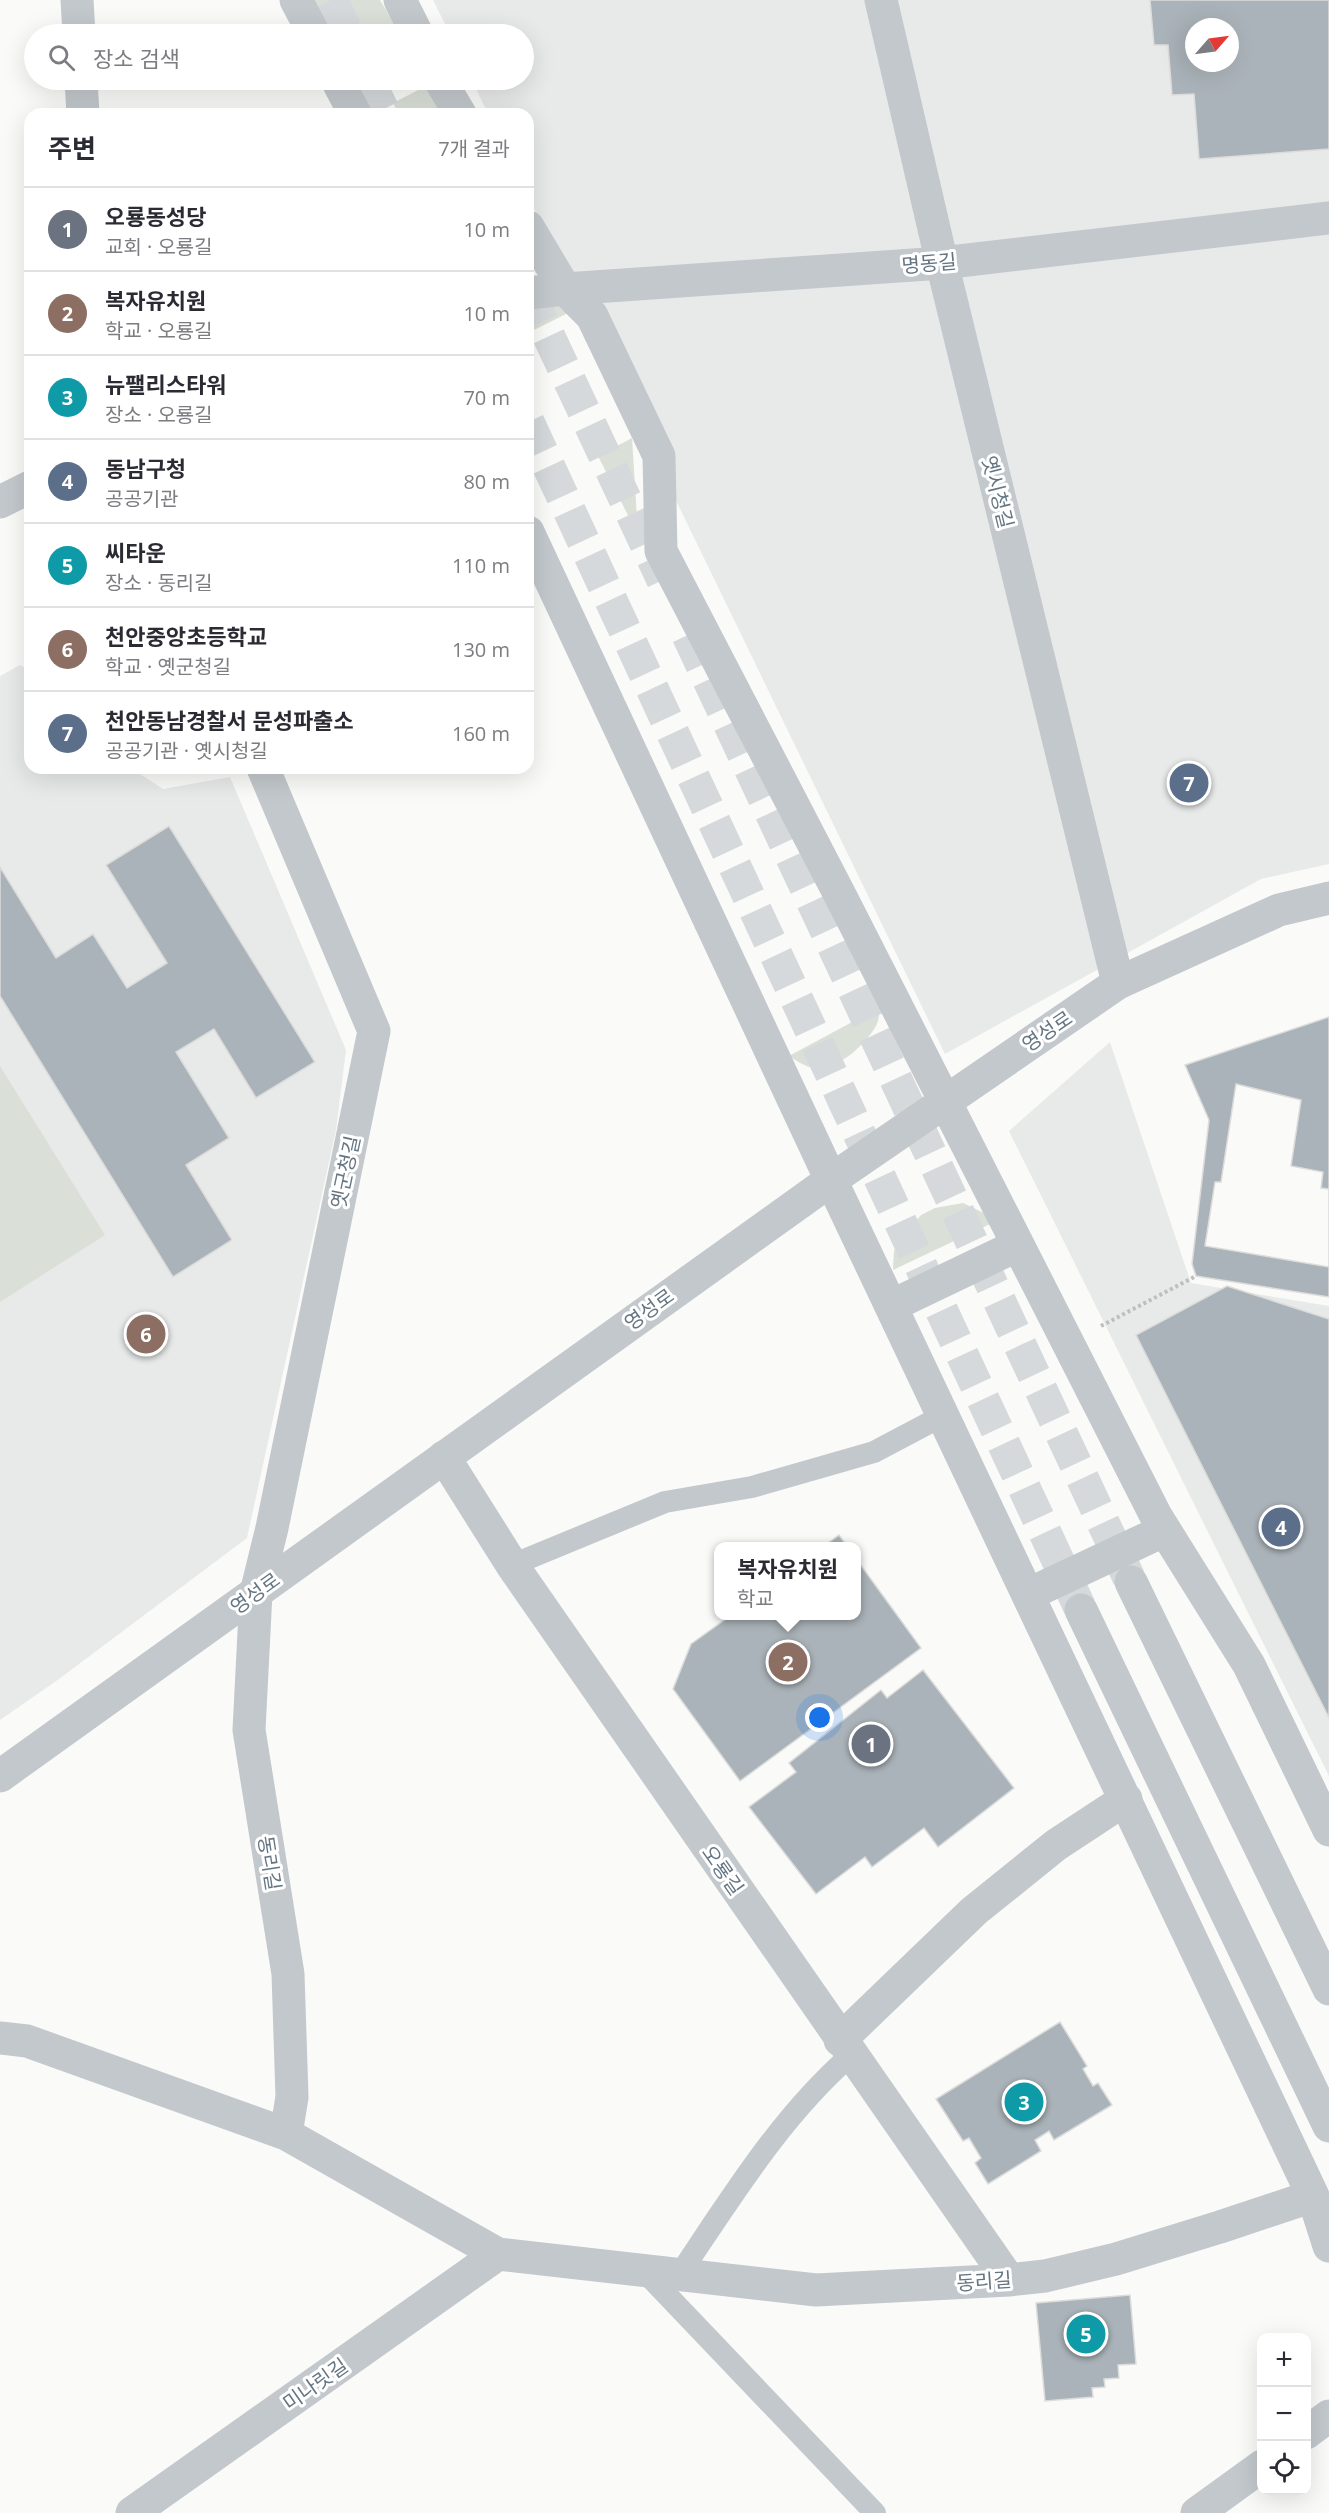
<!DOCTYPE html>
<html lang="ko">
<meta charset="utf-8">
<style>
body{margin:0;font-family:"Open Sans","Noto Sans KR",sans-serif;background:#f7f7f7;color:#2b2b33}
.controls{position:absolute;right:18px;bottom:18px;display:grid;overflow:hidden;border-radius:12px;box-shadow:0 6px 24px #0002}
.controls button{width:54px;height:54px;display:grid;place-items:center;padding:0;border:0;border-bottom:2px solid #e1e1e2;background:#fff;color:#2b2b33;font:30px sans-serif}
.compass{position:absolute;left:1185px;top:18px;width:54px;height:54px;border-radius:50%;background:#fff;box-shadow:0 6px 24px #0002;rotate:62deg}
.you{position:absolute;left:820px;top:1718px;width:21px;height:21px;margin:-15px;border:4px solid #fff;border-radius:50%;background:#1a73e8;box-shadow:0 0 0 9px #1a73e833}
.badge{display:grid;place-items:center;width:39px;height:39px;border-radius:50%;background:#7c3aed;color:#fff;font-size:20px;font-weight:700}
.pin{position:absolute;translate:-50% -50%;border:3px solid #fff;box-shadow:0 2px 6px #0006}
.popup{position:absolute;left:714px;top:1542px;width:147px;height:78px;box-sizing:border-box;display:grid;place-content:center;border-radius:12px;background:#fff;filter:drop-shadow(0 2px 4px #0005);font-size:20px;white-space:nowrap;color:#7c7c81}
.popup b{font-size:22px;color:#2b2b33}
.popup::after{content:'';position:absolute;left:50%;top:100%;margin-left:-12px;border:12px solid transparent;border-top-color:#fff}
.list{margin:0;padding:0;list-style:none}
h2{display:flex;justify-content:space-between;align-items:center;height:78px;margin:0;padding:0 24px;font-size:26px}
h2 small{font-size:20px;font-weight:400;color:#7c7c81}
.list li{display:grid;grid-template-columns:39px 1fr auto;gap:18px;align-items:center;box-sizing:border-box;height:84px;padding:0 24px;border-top:2px solid #e1e1e2}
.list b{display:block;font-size:22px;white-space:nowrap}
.list p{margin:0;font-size:20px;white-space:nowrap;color:#7c7c81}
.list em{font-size:20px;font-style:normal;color:#7c7c81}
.icon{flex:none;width:33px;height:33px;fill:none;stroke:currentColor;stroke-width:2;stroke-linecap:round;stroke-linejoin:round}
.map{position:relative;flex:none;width:1329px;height:2513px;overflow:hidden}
.search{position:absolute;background:#fff;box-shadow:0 6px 24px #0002;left:24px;top:24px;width:510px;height:66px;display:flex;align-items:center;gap:15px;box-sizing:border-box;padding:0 21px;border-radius:33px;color:#7c7c81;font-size:22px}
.panel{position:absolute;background:#fff;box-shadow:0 6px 24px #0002;left:24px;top:108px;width:510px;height:666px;border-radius:18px}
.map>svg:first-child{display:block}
.built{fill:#e8e9e9;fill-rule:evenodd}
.green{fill:#dadfd7}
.building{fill:#aab3b9;stroke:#dcdcda;stroke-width:1.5;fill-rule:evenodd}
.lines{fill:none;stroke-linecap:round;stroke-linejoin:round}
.tertiary-tunnel{stroke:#d5d9db;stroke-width:33;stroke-dasharray:33 16;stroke-linecap:butt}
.path{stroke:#bbbfc2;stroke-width:4;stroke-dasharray:3 3;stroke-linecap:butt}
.service{stroke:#c3c8cc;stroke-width:22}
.pedestrian{stroke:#c3c8cc;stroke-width:33}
.minor{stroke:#c3c8cc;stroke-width:33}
.tertiary{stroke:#c3c8cc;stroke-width:33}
.labels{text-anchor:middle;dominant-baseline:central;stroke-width:6;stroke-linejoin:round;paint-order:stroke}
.street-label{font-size:20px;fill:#657683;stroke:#fff}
</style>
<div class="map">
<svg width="1329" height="2513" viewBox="0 0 1329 2513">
<rect width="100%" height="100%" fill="#fafaf8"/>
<path class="built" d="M433 0H1329V864L1261 879 945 1054 528 196V114H488L472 80H524V34H450ZM1194 27H1230V63H1194Z
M20 665 30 671V768H131L163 789 230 777 346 1050 336 1130 247 1538 59 1679 0 1720V676Z
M1110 1042 1191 1283 1329 1306V1776L1009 1131Z"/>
<path class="green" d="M305 0H380L400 34H323Z
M428 85 445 114H399L393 103Z
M528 302H553L568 313 528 333Z
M632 438 638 535 598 456Z
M880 1007C879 1013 879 1021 876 1026 865 1045 838 1070 815 1068 805 1067 797 1061 789 1056Z
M0 1066 105 1235 0 1302Z
M963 1203 988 1215 992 1223 893 1270 894 1251 902 1237 921 1215 935 1208Z"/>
<path class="building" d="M1150 0H1329V149L1199 159 1194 94 1172 95 1168 45H1154ZM1194 27H1230V63H1194Z
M169 826 315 1062 256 1098 214 1029 176 1052 229 1138 186 1165 232 1240 173 1277 0 996V867L56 958 93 934 127 988 167 963 106 865Z
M1329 1017V1297L1196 1276 1192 1264 1209 1120 1185 1065Z
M1236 1084 1301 1100 1291 1166 1323 1172 1321 1188 1329 1189V1267L1205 1246 1215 1182H1221Z
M1227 1286 1329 1319V1718L1136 1335Z
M839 1535 847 1546H824Z
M857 1560 921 1648 740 1781 673 1689 691 1644 730 1616H857Z
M923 1670 1014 1788 938 1847 924 1828 872 1867 865 1857 816 1894 749 1807 796 1772 789 1763 881 1690 887 1698Z
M1060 2022 1087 2066 1083 2069 1093 2086 1098 2083 1112 2105 1054 2140 1049 2131 1035 2140 1041 2151 988 2184 975 2163 981 2158 969 2138 963 2141 936 2099Z
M1130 2295 1136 2364 1118 2365 1119 2378 1104 2379 1105 2387 1092 2388 1093 2397 1045 2401 1036 2303Z"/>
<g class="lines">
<path class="tertiary-tunnel" d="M331 0 348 34
M368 80 385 114
M528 292 663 580
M528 422 1081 1610
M688 635 1129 1578"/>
<path class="path" d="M1101 1326 1196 1276"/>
<path class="service" d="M512 1565 665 1502 752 1487 874 1452 944 1415
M644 2271 875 2513
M679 2275C731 2198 781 2116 851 2055"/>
<path class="pedestrian" d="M565 289 942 263 1329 218"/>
<path class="minor" d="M77 0 79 34
M296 0 314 34
M400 0 417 34
M881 0 942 263 1118 983
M81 80 83 114
M337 80 355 114
M440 80 460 114
M528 227 565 289 592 316 659 456 661 551 842 899 1156 1516 1249 1665 1329 1830
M528 293 565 289
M0 502 30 487
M528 532 831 1180 1313 2196 1329 2246
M263 768 374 1031 272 1528 256 1593 249 1730 288 1974 292 2097 286 2134
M891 1306 1018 1245
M444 1457 512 1565 1009 2280
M1029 1594 1163 1531
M0 2038 27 2041 286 2134 498 2254 816 2290 1009 2280 1045 2276 1116 2259 1220 2227 1313 2196
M840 2040 974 1911 1056 1845 1126 1799
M132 2513 498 2254"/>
<path class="tertiary" d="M1131 1582 1329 1989
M1081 1610 1329 2126
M0 1776 831 1180 1118 983 1279 910 1329 898
M1306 2433 1329 2416
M1197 2513 1262 2466"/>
</g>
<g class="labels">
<g class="street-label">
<text transform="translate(929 263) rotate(-5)">명동길</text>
<text transform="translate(998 492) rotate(76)">옛시청길</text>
<text transform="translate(1047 1031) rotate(-34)">영성로</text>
<text transform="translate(345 1172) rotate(-78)">옛군청길</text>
<text transform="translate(649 1309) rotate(-36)">영성로</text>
<text transform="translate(255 1593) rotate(-36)">영성로</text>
<text transform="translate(270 1863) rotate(81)">동리길</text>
<text transform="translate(723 1870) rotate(55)">오룡길</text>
<text transform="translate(984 2281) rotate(-4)">동리길</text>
<text transform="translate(315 2384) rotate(-35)">미나릿길</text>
</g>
</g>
</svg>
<div class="controls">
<button>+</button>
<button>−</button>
<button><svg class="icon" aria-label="locate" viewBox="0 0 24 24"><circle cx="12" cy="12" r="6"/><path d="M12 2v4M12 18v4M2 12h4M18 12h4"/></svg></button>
</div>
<svg class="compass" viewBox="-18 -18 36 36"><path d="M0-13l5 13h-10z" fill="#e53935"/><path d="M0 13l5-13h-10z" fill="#7c7c81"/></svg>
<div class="you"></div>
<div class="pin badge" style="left:871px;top:1744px;background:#6b7280">1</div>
<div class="pin badge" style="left:788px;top:1662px;background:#8d6e63">2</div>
<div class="popup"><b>복자유치원</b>학교</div>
<div class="pin badge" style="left:1024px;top:2102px;background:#0f9aa8">3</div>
<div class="pin badge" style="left:1281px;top:1527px;background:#5c6f8a">4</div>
<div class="pin badge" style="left:1086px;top:2334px;background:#0f9aa8">5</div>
<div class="pin badge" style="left:146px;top:1334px;background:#8d6e63">6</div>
<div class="pin badge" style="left:1189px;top:783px;background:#5c6f8a">7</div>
<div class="search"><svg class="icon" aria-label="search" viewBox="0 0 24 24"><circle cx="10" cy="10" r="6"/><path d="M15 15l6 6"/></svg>장소 검색</div>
<section class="panel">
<h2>주변<small>7개 결과</small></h2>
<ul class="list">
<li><span class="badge" style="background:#6b7280">1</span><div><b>오룡동성당</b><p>교회 · 오룡길</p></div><em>10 m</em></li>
<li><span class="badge" style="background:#8d6e63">2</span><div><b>복자유치원</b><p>학교 · 오룡길</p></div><em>10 m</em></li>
<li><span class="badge" style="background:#0f9aa8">3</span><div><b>뉴팰리스타워</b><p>장소 · 오룡길</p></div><em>70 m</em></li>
<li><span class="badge" style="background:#5c6f8a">4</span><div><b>동남구청</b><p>공공기관</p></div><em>80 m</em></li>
<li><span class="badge" style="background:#0f9aa8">5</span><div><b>씨타운</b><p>장소 · 동리길</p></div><em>110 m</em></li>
<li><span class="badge" style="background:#8d6e63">6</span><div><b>천안중앙초등학교</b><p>학교 · 옛군청길</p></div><em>130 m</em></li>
<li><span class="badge" style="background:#5c6f8a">7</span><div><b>천안동남경찰서 문성파출소</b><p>공공기관 · 옛시청길</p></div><em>160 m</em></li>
</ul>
</section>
</div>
